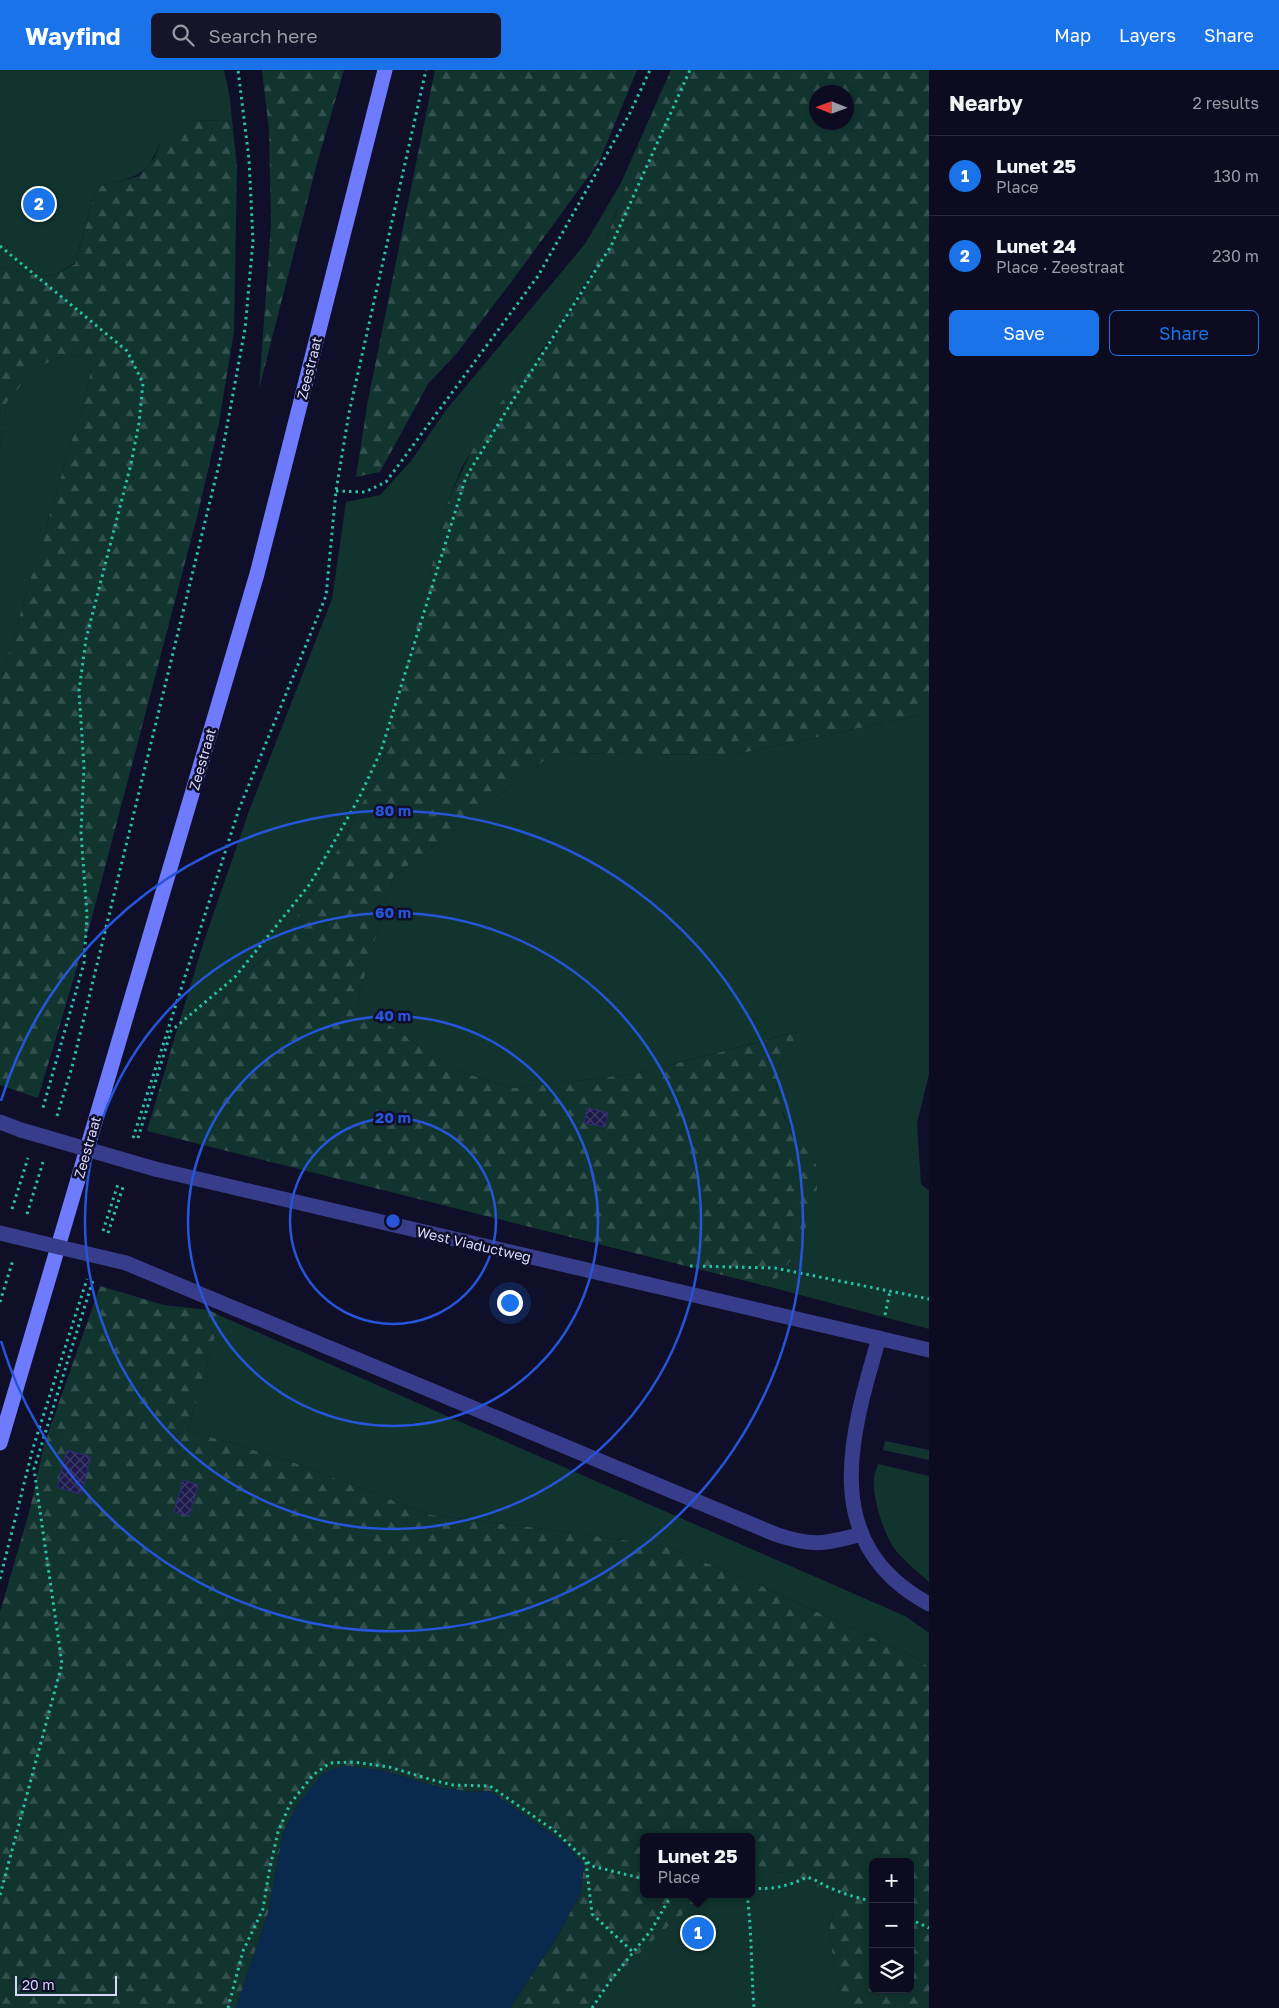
<!DOCTYPE html>
<meta charset="utf-8">
<style>
body{margin:0;font-family:"Golos Text",sans-serif;background:#151429;color:#f1f3f6}
.controls{position:absolute;right:15px;bottom:15px;display:grid;overflow:hidden;border-radius:8px;box-shadow:0 2px 8px #0003}
.controls button{width:45px;height:45px;display:grid;place-items:center;padding:0;border:0;border-bottom:1px solid #2c2b3e;background:#0c0b20;color:#f1f3f6;font:25px sans-serif}
.compass{position:absolute;left:809px;top:15px;width:45px;height:45px;border-radius:50%;background:#0c0b20;box-shadow:0 2px 8px #0003;rotate:271deg}
.scale{position:absolute;left:15px;bottom:12px;width:102px;box-sizing:border-box;padding-left:5px;border:2px solid #d8d8ff;border-top:0;font-size:14px;line-height:18px;white-space:nowrap;color:#d8d8ff;-webkit-text-stroke:4px #100f2a;paint-order:stroke}
.you{position:absolute;left:509px;top:1232px;width:18px;height:18px;margin:-12px;border:4px solid #fff;border-radius:50%;background:#1a73e8;box-shadow:0 0 0 8px #1a73e833}
.badge{display:grid;place-items:center;width:32px;height:32px;border-radius:50%;background:#1a73e8;color:#fff;font-size:16px;font-weight:700}
.pin{position:absolute;translate:-50% -50%;border:2px solid #fff;box-shadow:0 1px 5px #0006}
.popup{position:absolute;left:640px;top:1763px;width:115px;height:65px;box-sizing:border-box;display:grid;place-content:center;border-radius:8px;background:#0c0b20;filter:drop-shadow(0 1px 4px #0005);font-size:16px;white-space:nowrap;color:#9a9ba5}
.popup b{font-size:19px;color:#f1f3f6}
.popup::after{content:'';position:absolute;left:50%;top:100%;margin-left:-10px;border:10px solid transparent;border-top-color:#0c0b20}
.list{margin:0;padding:0;list-style:none}
h2{display:flex;justify-content:space-between;align-items:center;height:65px;margin:0;padding:0 20px;font-size:21px}
h2 small{font-size:16px;font-weight:400;color:#9a9ba5}
.list li{display:grid;grid-template-columns:32px 1fr auto;gap:15px;align-items:center;box-sizing:border-box;height:80px;padding:0 20px;border-top:1px solid #2c2b3e}
.list b{display:block;font-size:19px;white-space:nowrap}
.list p{margin:0;font-size:16px;white-space:nowrap;color:#9a9ba5}
.list em{font-size:16px;font-style:normal;color:#9a9ba5}
.actions{display:flex;gap:10px;padding:15px 20px}
.actions a{flex:1;padding:11px 0;border:1px solid #1a73e8;border-radius:8px;text-align:center;font-size:18px;color:#1a73e8}
.actions .main{background:#1a73e8;color:#fff}
.icon{flex:none;width:28px;height:28px;fill:none;stroke:currentColor;stroke-width:2;stroke-linecap:round;stroke-linejoin:round}
.map{position:relative;flex:none;width:929px;height:1938px;overflow:hidden}
header{display:flex;align-items:center;gap:30px;box-sizing:border-box;height:70px;padding:0 25px;background:#1a73e8;color:#fff}
header strong{font-size:24px}
nav{display:flex;gap:28px;margin-inline-start:auto;font-size:18px}
.search{width:350px;height:45px;background:#151429;display:flex;align-items:center;gap:12px;box-sizing:border-box;padding:0 18px;border-radius:8px;color:#9a9ba5;font-size:19px}
main{display:flex}
aside{flex:1;background:#0c0b20}
.map>svg:first-child{display:block}
.green{fill:#11342f}
.forest{fill:url(#forest-firs);fill-rule:evenodd}
.water{fill:#092a4e}
.building{fill:url(#building-cross-hatch);stroke:#312a79}
.lines{fill:none;stroke-linecap:round;stroke-linejoin:round}
.path{stroke:#29c2a8;stroke-width:3;stroke-dasharray:2.5 4;stroke-linecap:butt}
.lane{stroke:#373d8b;stroke-width:15}
.secondary{stroke:#6f7bff;stroke-width:15}
.lane-bridge{stroke:#373d8b;stroke-width:15}
.ring{fill:none;stroke:#2655da;stroke-width:2.5}
.labels{text-anchor:middle;dominant-baseline:central;stroke-width:5;stroke-linejoin:round;paint-order:stroke}
.street-label{font-size:14px;fill:#d8d8ff;stroke:#100f2a}
.centre{fill:#2655da;stroke:#100f2a;stroke-width:2.5}
.ring-label{font-size:15px;text-anchor:middle;font-weight:bold;fill:#2655da;stroke:#100f2a;stroke-width:5;stroke-linejoin:round;paint-order:stroke}
</style>
<header>
<strong>Wayfind</strong>
<div class="search"><svg class="icon" aria-label="search" viewBox="0 0 24 24"><circle cx="10" cy="10" r="6"/><path d="M15 15l6 6"/></svg>Search here</div>
<nav><a>Map</a><a>Layers</a><a>Share</a></nav>
</header>
<main>
<div class="map">
<svg width="929" height="1938" viewBox="0 0 929 1938">
<defs>
<pattern id="forest-firs" width="22" height="20" patternUnits="userSpaceOnUse" patternTransform="scale(1.25)"><rect width="22" height="20" fill="#11342f"/><path d="M5 1l3.5 6h-7zM16 11l3.5 6h-7z" fill="#33514e"/></pattern>
<pattern id="building-cross-hatch" width="8" height="8" patternUnits="userSpaceOnUse" patternTransform="scale(1.25)"><rect width="8" height="8" fill="#1e1a4c"/><path d="M0 0l8 8M0 8l8-8" fill="none" stroke="#3e3b67"/></pattern>
</defs>
<rect width="100%" height="100%" fill="#100f2a"/>
<path class="green" d="M0 0H224L230 28 232 51 196 50 163 66C147 107 141 105 101 116L93 129 75 193 53 206 24 204 0 196Z
M664 15 600 185 567 249 519 308 462 397 447 435 380 700 321 811 278 874 224 926 176 963 204 871 249 741 332 529 346 432 380 425 411 391 446 340 585 174 621 113Z
M83 285 92 291 88 316 0 612V375L7 332 35 299 57 288Z
M929 637V1004L917 1053 921 1114 929 1121V1259L770 1217 799 1180 816 1094C796 1066 765 1030 781 993 785 982 793 973 797 962L635 1004 513 1018 455 1000 357 933 393 807 554 683 733 685 921 645Z
M221 1246 440 1343 905 1546 929 1563V1598L918 1589 755 1513 665 1476 553 1460 431 1445 289 1391 188 1360Z
M885 1371 929 1380V1390L883 1380Z
M878 1394 929 1406V1512C918 1502 907 1493 897 1482 885 1468 872 1428 874 1409 874 1404 877 1398 878 1394Z
M766 1801 798 1805 838 1828 829 1860 836 1909 847 1938H587L645 1877 686 1840 710 1824H752V1805Z"/>
<path class="forest" d="M262 0H344L316 97 259 319 271 155 269 60Z
M435 0H637L599 92 512 211 457 283 428 314 380 402 356 407 368 330Z
M671 0H929V637L921 645 733 685 554 683 393 807 357 933 455 1000 513 1018 635 1004 798 962 780 994 776 1017 784 1047 816 1094 817 1120 799 1180 770 1217 147 1061 176 963 224 926 278 874 321 811 380 700 447 435C466 388 489 346 520 307 535 287 555 269 568 248 614 171 633 81 671 0ZM816 22H846V52H816Z
M196 50 232 51 237 97 234 261 219 353 198 443 92 847 38 1028 0 1015V612L88 316 92 292 83 285 57 288 35 299 7 332 0 375V196L24 204 53 206 75 194 93 129 101 116 139 106 155 87 163 66 181 56Z
M100 1216 164 1235 209 1240 221 1246 188 1360 289 1391 431 1445 553 1460 665 1476 755 1513 918 1589 929 1598V1938H847L836 1909 829 1860 838 1828C810 1812 786 1795 752 1805V1767H644V1824H710C663 1856 626 1897 587 1938H510L558 1865 580 1824 584 1795 564 1773 490 1721 473 1722 441 1718 384 1701 345 1696 297 1735 283 1764 268 1844 236 1938H0V1542L30 1439 44 1375ZM873 1792H910V1919H873Z"/>
<path class="water" d="M345 1696 384 1701 441 1718 473 1722 490 1721 564 1773 584 1795 580 1824 558 1865 510 1938H236L268 1844 283 1764 297 1735 323 1703Z"/>
<path class="building" d="M587 1038 608 1043 605 1057 584 1053Z
M67 1380 91 1387 81 1424 57 1417Z
M183 1410 198 1415 189 1446 174 1442Z"/>
<g class="lines">
<path class="path" d="M0 176 127 281 143 313 139 353 131 394 86 569 79 621 84 697 81 763 87 845 84 893 42 1041
M336 421 365 422 386 412 538 206 630 43 650 0
M57 1046 72 997 223 378 245 259 253 171 249 89 238 0
M133 1068 239 739 326 526 336 421 349 343 426 0
M138 1068 171 961 235 907 310 814 359 728 381 681 466 407 510 335 611 176 690 0
M12 1139 28 1088
M27 1144 43 1092
M103 1161 118 1114
M108 1163 123 1117
M690 1196 775 1198 929 1229
M0 1232 13 1190
M885 1245 890 1221
M0 1509 33 1378 87 1209
M586 1792 592 1844 633 1882
M752 1818C772 1820 789 1816 807 1807 817 1810 824 1816 833 1819 846 1825 860 1828 873 1832
M747 1824C752 1862 751 1900 754 1938
M0 1825 62 1594 34 1399 93 1210
M910 1849 929 1858
M228 1938 243 1881 263 1839 269 1802 278 1762 290 1734 313 1705 330 1693 354 1692 389 1697 436 1711 453 1715 490 1716 555 1761 592 1796 644 1809
M592 1938 610 1911 652 1859 672 1824"/>
<path class="lane" d="M0 1052 21 1060
M155 1099 929 1280
M126 1193 775 1464C812 1477 825 1474 862 1464
M879 1268C850 1367 818 1474 929 1534"/>
<path class="secondary" d="M0 1373 257 504 385 0"/>
<path class="lane-bridge" d="M21 1060 155 1099
M0 1163 126 1193"/>
</g>
<g class="ring">
<circle cx="393" cy="1151" r="103"/>
<circle cx="393" cy="1151" r="205"/>
<circle cx="393" cy="1151" r="308"/>
<path d="M1 1031A410 410 0 1 1 1 1271"/>
</g>
<g class="labels">
<g class="street-label">
<text transform="translate(309 298) rotate(-76)">Zeestraat</text>
<text transform="translate(202 689) rotate(-74)">Zeestraat</text>
<text transform="translate(87 1077) rotate(-74)">Zeestraat</text>
<text transform="translate(474 1174) rotate(13)">West Viaductweg</text>
</g>
</g>
<circle cx="393" cy="1151" r="8" class="centre"/>
<g class="ring-label">
<text x="393" y="746">80 m</text>
<text x="393" y="848">60 m</text>
<text x="393" y="951">40 m</text>
<text x="393" y="1053">20 m</text>
</g>
</svg>
<div class="controls">
<button>+</button>
<button>−</button>
<button><svg class="icon" aria-label="layers" viewBox="0 0 24 24"><path d="M12 4l9 5-9 5-9-5zM3 14l9 5 9-5"/></svg></button>
</div>
<svg class="compass" viewBox="-18 -18 36 36"><path d="M0-13l5 13h-10z" fill="#e53935"/><path d="M0 13l5-13h-10z" fill="#9a9ba5"/></svg>
<div class="scale">20 m</div>
<div class="you"></div>
<div class="pin badge" style="left:698px;top:1863px">1</div>
<div class="popup"><b>Lunet 25</b>Place</div>
<div class="pin badge" style="left:39px;top:134px">2</div>
</div>
<aside>
<h2>Nearby<small>2 results</small></h2>
<ul class="list">
<li><span class="badge">1</span><div><b>Lunet 25</b><p>Place</p></div><em>130 m</em></li>
<li><span class="badge">2</span><div><b>Lunet 24</b><p>Place · Zeestraat</p></div><em>230 m</em></li>
</ul>
<div class="actions"><a class="main">Save</a><a>Share</a></div>
</aside>
</main>
